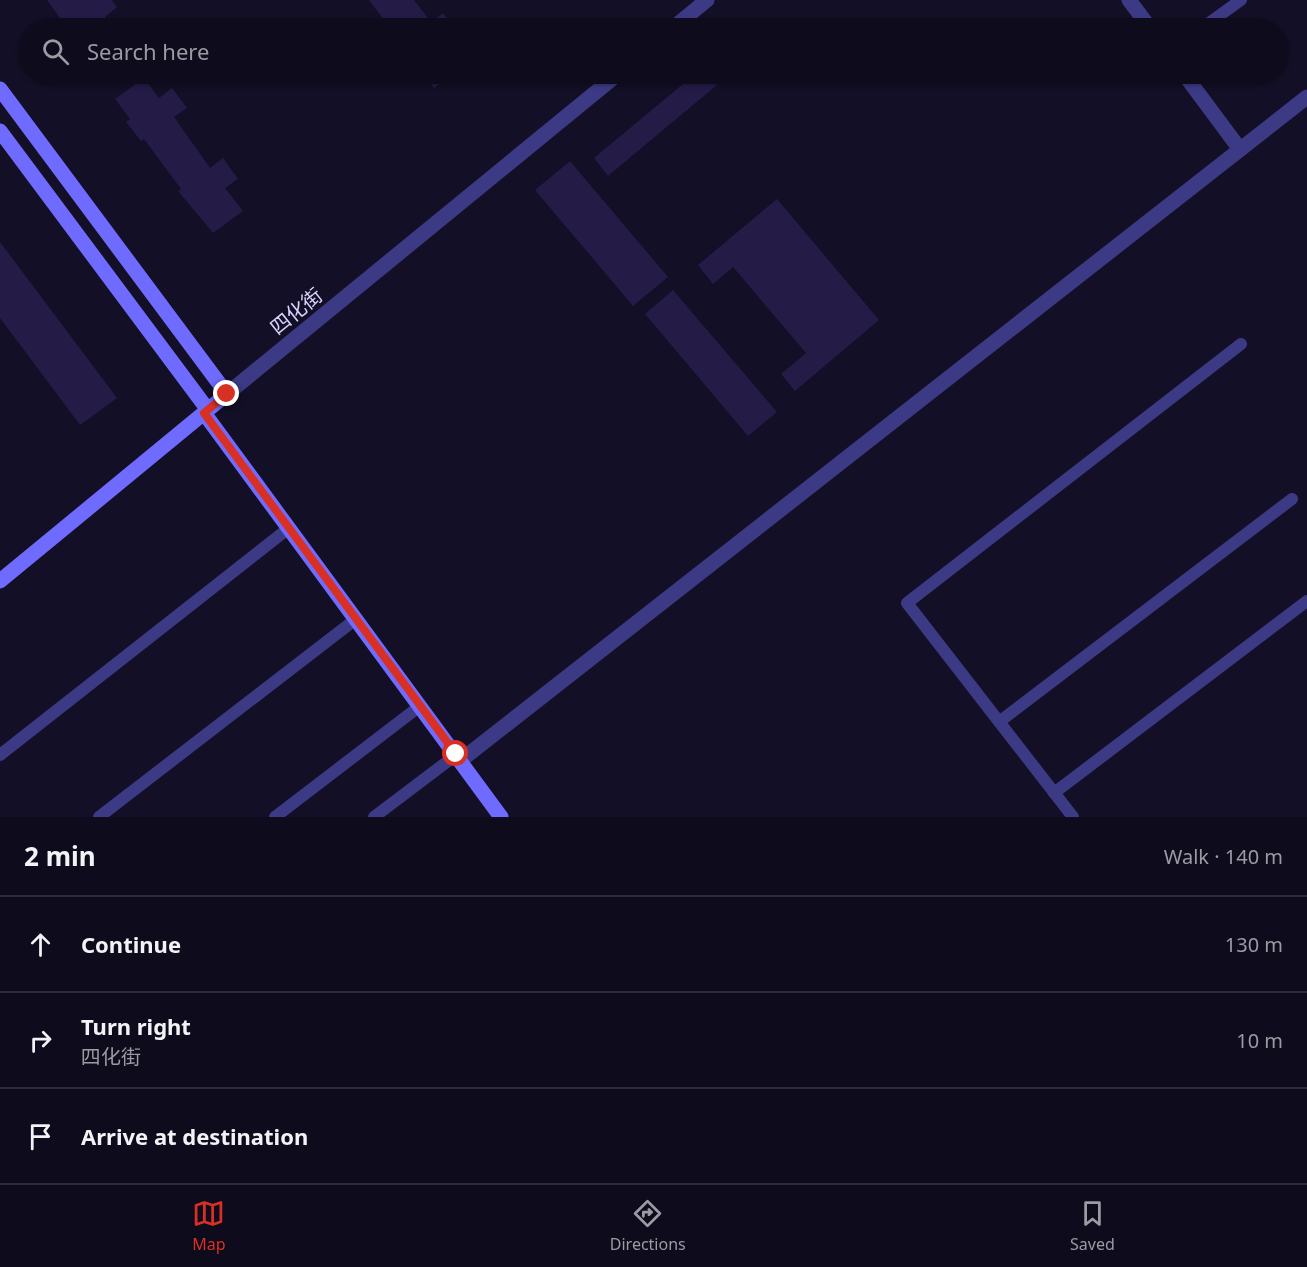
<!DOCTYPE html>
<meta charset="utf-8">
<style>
body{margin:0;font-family:"Noto Sans","Noto Sans SC",sans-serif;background:#171425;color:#f1f3f6}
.stop{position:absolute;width:18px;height:18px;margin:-14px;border:4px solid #d93025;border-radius:50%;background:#fff}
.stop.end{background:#d93025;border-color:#fff;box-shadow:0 2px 6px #0008}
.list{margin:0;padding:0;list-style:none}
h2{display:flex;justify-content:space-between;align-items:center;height:78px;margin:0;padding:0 24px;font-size:26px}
h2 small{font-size:20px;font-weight:400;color:#9b9ba3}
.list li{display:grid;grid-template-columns:39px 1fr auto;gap:18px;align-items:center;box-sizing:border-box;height:96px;padding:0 24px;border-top:2px solid #2e2b3b}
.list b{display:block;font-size:22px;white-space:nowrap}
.list p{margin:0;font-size:20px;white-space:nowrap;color:#9b9ba3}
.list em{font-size:20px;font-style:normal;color:#9b9ba3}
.icon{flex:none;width:33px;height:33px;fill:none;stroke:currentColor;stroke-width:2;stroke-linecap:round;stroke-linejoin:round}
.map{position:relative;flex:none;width:1307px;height:817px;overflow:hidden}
.search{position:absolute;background:#0e0b1c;box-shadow:0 2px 4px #0004;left:18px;right:18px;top:18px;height:66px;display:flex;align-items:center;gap:15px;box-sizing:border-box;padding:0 21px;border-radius:33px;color:#9b9ba3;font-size:22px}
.sheet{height:366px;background:#0e0b1c}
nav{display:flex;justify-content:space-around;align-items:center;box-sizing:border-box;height:84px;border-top:2px solid #2e2b3b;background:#0e0b1c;font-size:16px;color:#9b9ba3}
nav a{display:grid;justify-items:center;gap:3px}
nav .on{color:#d93025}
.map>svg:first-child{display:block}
.building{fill:#241b47}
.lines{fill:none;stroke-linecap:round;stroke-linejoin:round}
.lane{stroke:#3d3a85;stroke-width:12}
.street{stroke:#3d3a85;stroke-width:15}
.secondary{stroke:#6f6bff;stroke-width:15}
.route{stroke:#d93025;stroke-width:8}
.labels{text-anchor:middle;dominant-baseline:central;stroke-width:4.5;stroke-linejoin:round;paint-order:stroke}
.street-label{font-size:20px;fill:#d9d4ff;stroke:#130f26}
</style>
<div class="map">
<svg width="1307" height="817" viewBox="0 0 1307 817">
<rect width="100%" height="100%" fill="#130f26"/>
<path class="building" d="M47 0H112L117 7 105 17 113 28H63L57 20 60 18Z
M369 0H414L431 22 443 13 455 28H390Z
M423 74H454L434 88Z
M695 74H708L717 85 608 176 594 158Z
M144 78 159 98 172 88 187 108 174 117 210 168 223 158 238 179 225 188 243 211 213 233 178 191 181 189 144 139 141 141 126 122 130 119 115 99Z
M570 161 668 277 633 306 535 190Z
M777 199 879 320 795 391 781 374 806 353 733 267 713 284 698 265Z
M0 242 117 398 80 425 0 318Z
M673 290 777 412 748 436 645 314Z"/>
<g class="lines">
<path class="lane" d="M1202 28 1241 0
M999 722 1292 499
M0 755 289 528
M1054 793 1307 601
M99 817 356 619
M275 817 420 706
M374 817 456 755
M1073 817 907 603 1241 344"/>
<path class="street" d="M1129 0 1150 28
M673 28 707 0
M1184 74 1239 148
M227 394 618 74
M460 761 1307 97"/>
<path class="secondary" d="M0 89 227 394 0 581
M0 131 208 410
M204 413 501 817"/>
</g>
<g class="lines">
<path class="route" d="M227 394 204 413 456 754"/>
</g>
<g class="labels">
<g class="street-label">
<text transform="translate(296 311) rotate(-39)">四化街</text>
</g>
</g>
</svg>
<div class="stop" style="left:456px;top:754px"></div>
<div class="stop end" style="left:227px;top:394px"></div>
<div class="search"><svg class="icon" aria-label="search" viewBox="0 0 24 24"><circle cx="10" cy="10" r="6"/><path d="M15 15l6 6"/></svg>Search here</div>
</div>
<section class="sheet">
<h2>2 min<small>Walk · 140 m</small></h2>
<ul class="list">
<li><svg class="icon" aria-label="ahead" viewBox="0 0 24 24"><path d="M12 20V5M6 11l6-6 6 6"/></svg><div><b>Continue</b></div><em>130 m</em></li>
<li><svg class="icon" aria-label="right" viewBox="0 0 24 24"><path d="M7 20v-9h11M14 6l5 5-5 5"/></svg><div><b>Turn right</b><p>四化街</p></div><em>10 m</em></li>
<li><svg class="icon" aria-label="arrive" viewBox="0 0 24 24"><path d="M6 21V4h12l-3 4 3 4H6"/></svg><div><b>Arrive at destination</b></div></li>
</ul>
</section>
<nav>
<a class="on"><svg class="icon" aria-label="map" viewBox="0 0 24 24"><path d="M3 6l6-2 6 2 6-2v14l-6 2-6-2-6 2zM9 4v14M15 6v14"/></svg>Map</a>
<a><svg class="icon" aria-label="directions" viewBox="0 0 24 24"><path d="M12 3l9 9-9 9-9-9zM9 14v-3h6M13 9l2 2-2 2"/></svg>Directions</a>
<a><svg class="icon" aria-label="saved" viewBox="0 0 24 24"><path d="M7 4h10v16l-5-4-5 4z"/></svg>Saved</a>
</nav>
